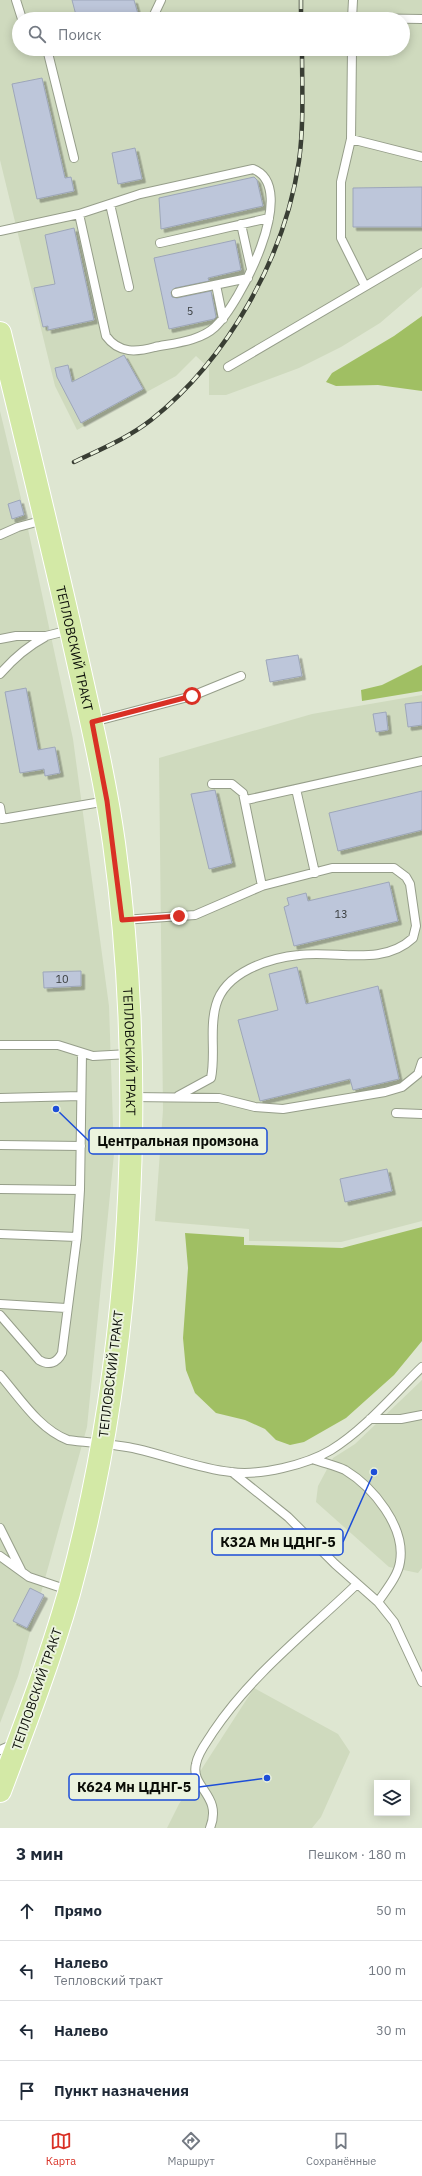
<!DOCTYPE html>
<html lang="ru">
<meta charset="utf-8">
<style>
body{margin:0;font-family:"IBM Plex Sans",sans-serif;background:#f2f2f3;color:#1f2937}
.controls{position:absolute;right:12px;bottom:12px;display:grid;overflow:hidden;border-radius:0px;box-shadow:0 2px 10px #0003}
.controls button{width:36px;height:36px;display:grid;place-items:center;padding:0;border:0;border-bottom:1px solid #e0e1e3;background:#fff;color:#1f2937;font:20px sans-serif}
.stop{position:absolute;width:12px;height:12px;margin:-9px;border:3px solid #d93025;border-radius:50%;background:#fff}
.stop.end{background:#d93025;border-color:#fff;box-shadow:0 1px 4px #0008}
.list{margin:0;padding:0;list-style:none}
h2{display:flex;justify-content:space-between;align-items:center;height:52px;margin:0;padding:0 16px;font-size:17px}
h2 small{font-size:13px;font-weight:400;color:#747a83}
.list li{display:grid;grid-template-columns:26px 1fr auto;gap:12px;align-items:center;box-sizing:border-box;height:60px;padding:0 16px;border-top:1px solid #e0e1e3}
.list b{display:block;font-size:15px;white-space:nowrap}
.list p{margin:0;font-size:13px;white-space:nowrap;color:#747a83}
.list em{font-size:13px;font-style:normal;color:#747a83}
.icon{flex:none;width:22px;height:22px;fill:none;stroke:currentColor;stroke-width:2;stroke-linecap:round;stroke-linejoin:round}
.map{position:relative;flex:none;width:422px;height:1828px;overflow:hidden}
.search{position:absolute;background:#fff;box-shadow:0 2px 10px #0003;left:12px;right:12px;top:12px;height:44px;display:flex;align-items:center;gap:10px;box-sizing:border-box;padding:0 14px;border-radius:22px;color:#747a83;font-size:15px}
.sheet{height:292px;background:#fff}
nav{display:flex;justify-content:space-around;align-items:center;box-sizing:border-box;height:56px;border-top:1px solid #e0e1e3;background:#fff;font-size:11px;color:#747a83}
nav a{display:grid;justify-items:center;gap:2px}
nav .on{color:#d93025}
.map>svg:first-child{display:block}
.built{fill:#cfdabe;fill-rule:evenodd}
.forest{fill:#a0bf63}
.building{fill:#bdc6da;stroke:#9da6b9;filter:url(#shadow)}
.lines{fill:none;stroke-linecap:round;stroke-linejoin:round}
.lane-casing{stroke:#969e8a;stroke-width:10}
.primary-casing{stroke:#fff;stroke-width:24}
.lane{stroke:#fff;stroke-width:8}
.primary{stroke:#d3e9a6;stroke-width:22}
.rail-casing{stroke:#393e34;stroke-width:4.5}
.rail{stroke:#ebf3de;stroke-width:3;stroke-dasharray:9;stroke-linecap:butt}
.route{stroke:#d93025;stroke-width:5}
.labels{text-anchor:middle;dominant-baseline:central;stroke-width:4;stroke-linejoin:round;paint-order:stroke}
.number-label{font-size:11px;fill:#373b3c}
.street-label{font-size:13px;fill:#0a0d07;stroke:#ebf3de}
.leader{fill:none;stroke:#1d4ed8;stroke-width:1.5}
.callout-dot{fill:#1d4ed8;stroke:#ebf3de;stroke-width:1.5}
.callout{fill:#ebf3de;stroke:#1d4ed8;stroke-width:1.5}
.callout-label{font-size:14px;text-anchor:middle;font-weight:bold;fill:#0a0d07}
</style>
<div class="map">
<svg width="422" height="1828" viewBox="0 0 422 1828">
<defs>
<filter id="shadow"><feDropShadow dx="3.5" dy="3.5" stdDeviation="0" flood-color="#0004"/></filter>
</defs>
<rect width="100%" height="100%" fill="#dee6d1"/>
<path class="built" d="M0 0H422V287L380 323 341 347 299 368 226 395H209V368L196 356 176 376 77 430 55 386 0 160ZM19 19H403V49H19Z
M0 411 25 515 73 739 109 1006 114 1154 87 1427 18 1676 0 1723Z
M422 695V1221L341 1242 249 1241V1229L155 1221 163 1110 159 758 312 714Z
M422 1380V1568L418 1573 389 1567 316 1502 318 1486 333 1458 355 1444Z
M254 1688 338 1734 350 1752 321 1817 312 1828H167L179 1804Z"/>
<path class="forest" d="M422 316V391L378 385 336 386 326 382 332 373 394 336Z
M422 665V691L362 701 361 690 382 685Z
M422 1227V1341L394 1375 346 1418 304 1442 290 1445 276 1440 265 1429 245 1420 216 1413 195 1393 186 1370 183 1338 188 1268 185 1233 244 1237V1245L342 1248Z"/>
<path class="building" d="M72 0H134L138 14 117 19H77Z
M42 78 65 178 71 177 74 191 37 199 12 84Z
M135 148 142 179 118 184 112 153Z
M254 177 257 180 263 206 161 229 159 198Z
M422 187V227H353V188Z
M74 228 94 320 48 330V326L43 327 34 288 55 284 45 235Z
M235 240 241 270 208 278 209 281 175 288 171 292 172 297 177 298 211 291 216 317 214 319 169 329 154 258Z
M124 355 143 389 81 423 57 377 55 368 68 365 72 382Z
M20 500 24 515 12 519 8 504Z
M298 655 302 676 270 682 266 660Z
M26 688 38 750 55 747 60 773 45 776 44 769 20 773 5 692Z
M422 702V725L408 727 405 704Z
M386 712 388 730 376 732 373 714Z
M215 790 232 863 209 869 191 794Z
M422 791V830L338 851 329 813Z
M389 882 398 921 294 946 284 907 289 905 287 898 306 893 308 901Z
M297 967 306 1004 378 986 399 1079 353 1090 350 1079 260 1101 238 1020 278 1010 269 974Z
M81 971V986L44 988 43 972Z
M387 1169 392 1191 345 1202 340 1179Z
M30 1588 44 1595 27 1628 13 1621Z"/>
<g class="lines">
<defs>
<path id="lane" d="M16 0 22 19
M352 18 422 19
M152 19 161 0
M352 19 353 0
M47 49 74 158
M352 49 351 139 341 182V238L365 286
M351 139 422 157
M110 204 129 287
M241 224 251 269
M0 231 79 214 140 194 253 169C301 187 239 305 215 327 200 341 175 343 155 347 137 352 119 354 106 336L79 214
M160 243 269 218
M216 285 223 319
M176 293 248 278
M228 367 422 253
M0 535 18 527 44 520
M0 639 16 636H46L70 630
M0 674C13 659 28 646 45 637
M93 722 192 696 241 676
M212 784H232L243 793 262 886
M296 789 315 873
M246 800 422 761
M0 807 2 819 107 801
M123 920 195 915 262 886 332 868H394L406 877 410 884 416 926 413 938C382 967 337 950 299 955 269 958 225 972 216 1005 209 1029 216 1054 211 1078L178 1096
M0 1045H58L93 1056 129 1054
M131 1097 219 1098 255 1107 283 1109 385 1092 402 1087 418 1074 422 1062
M0 1098 81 1096
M396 1113 422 1114
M0 1145 81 1146
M0 1189 80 1190
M0 1234 77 1237
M0 1304 66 1308
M0 1315 39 1360C49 1366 57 1363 62 1353L77 1237 80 1190 82 1053
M0 1375C20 1398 39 1429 68 1440 91 1443 115 1444 137 1449 168 1456 200 1469 231 1472 260 1476 306 1465 331 1450 365 1429 393 1395 422 1367
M370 1419H401L422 1415
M313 1459C323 1463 335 1465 345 1470 373 1487 406 1527 400 1562 398 1576 386 1590 378 1602
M232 1472 288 1517 335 1564 378 1602 394 1622 422 1682
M0 1528 21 1570
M0 1556 29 1577 68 1590
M0 1750 14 1744
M210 1828C223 1795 190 1788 196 1764 198 1752 207 1742 213 1732 252 1674 307 1632 357 1584"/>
<g id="primary">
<path id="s1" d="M0 333C26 439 52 546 76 653 90 716 105 779 114 843 147 1084 133 1359 69 1593 50 1660 25 1725 0 1791"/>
</g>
</defs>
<use href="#lane" class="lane-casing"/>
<use href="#primary" class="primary-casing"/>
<use href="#lane" class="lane"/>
<use href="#primary" class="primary"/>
<defs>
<path id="rail" d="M301 0V19
M74 462C101 449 128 438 151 420 228 359 285 257 299 161 304 124 302 86 302 49"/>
</defs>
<use href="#rail" class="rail-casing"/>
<use href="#rail" class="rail"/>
</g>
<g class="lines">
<path class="route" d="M179 916 122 920 107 801 92 722 192 696"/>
</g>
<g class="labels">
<g class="number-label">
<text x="190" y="311">5</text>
<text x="341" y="914">13</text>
<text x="62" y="979">10</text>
</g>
<g class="street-label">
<text stroke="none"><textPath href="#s1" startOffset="324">ТЕПЛОВСКИЙ ТРАКТ</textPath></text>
<text stroke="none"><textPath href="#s1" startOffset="732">ТЕПЛОВСКИЙ ТРАКТ</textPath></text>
<text transform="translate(111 1374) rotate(-83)">ТЕПЛОВСКИЙ ТРАКТ</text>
<text transform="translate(37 1689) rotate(-71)">ТЕПЛОВСКИЙ ТРАКТ</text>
</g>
</g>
<path class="leader" d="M56 1109L89 1141M374 1472L343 1542M267 1778L199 1787"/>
<g class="callout-dot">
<circle cx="56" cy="1109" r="4"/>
<circle cx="374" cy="1472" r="4"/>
<circle cx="267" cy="1778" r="4"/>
</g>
<g class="callout">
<rect x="89" y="1128" width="178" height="26" rx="4"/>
<rect x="212" y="1529" width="131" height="26" rx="4"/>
<rect x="69" y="1774" width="130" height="26" rx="4"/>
</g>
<g class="callout-label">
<text x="178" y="1146">Центральная промзона</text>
<text x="278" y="1547">К32А Мн ЦДНГ-5</text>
<text x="134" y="1792">К624 Мн ЦДНГ-5</text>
</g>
</svg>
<div class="controls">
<button><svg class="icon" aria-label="layers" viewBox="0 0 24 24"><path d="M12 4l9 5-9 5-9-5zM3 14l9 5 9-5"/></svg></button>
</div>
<div class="stop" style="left:192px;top:696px"></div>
<div class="stop end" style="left:179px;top:916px"></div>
<div class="search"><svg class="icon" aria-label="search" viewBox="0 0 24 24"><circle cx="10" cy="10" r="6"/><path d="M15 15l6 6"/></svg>Поиск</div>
</div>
<section class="sheet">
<h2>3 мин<small>Пешком · 180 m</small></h2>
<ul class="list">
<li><svg class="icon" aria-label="ahead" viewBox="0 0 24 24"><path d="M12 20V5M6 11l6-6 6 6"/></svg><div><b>Прямо</b></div><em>50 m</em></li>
<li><svg class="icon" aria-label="left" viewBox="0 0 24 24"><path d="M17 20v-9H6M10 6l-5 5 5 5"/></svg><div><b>Налево</b><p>Тепловский тракт</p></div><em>100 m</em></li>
<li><svg class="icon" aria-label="left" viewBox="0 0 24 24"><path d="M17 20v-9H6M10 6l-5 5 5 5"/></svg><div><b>Налево</b></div><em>30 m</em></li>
<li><svg class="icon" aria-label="arrive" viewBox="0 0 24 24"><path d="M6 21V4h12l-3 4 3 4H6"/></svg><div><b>Пункт назначения</b></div></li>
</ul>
</section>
<nav>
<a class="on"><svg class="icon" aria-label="map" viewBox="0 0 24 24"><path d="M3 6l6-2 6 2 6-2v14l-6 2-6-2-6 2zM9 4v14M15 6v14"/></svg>Карта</a>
<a><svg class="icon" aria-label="directions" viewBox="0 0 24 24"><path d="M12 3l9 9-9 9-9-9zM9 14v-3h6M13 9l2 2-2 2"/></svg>Маршрут</a>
<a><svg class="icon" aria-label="saved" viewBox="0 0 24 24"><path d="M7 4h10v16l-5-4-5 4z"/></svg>Сохранённые</a>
</nav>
